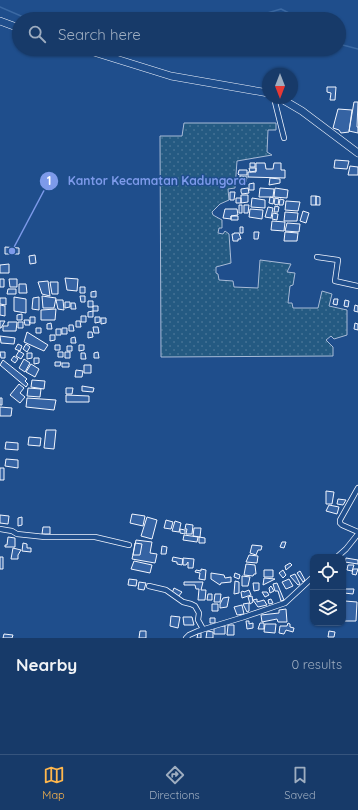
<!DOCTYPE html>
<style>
body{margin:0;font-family:Quicksand,sans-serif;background:#20416f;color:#f1f3f6}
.controls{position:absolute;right:12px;bottom:12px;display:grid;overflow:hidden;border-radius:8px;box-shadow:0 1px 3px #0004}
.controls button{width:36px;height:36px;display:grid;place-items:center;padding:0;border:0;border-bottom:1px solid #36547d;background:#173a69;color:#f1f3f6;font:20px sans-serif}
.compass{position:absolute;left:262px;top:68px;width:36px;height:36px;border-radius:50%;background:#173a69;box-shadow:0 1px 3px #0004;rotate:180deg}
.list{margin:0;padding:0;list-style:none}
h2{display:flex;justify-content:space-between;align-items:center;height:52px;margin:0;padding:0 16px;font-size:17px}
h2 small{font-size:13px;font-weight:400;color:#9eadc0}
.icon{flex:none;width:22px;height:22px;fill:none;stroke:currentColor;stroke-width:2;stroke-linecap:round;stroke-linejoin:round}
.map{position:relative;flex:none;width:358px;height:638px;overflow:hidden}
.search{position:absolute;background:#173a69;box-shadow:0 1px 3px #0004;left:12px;right:12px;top:12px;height:44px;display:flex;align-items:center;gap:10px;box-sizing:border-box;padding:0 14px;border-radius:22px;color:#9eadc0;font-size:15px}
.sheet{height:116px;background:#173a69}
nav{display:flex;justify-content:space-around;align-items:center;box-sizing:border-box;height:56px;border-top:1px solid #36547d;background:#173a69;font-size:11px;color:#9eadc0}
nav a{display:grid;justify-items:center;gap:2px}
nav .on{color:#ffb74d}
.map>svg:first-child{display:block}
.grass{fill:url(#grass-dots);stroke:#a8bbd7}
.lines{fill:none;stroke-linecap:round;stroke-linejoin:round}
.stream{stroke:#3b69a3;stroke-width:1.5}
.building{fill:#3563a3;stroke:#f2f6ff}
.street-casing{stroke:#f2f6ff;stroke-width:6}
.primary-casing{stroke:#f2f6ff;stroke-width:8}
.street{stroke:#1f4e8c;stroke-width:4.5}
.primary{stroke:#1f4e8c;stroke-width:7}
.leader{fill:none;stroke:#7d9aea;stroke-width:1.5}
.callout-dot{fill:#7d9aea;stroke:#1f4e8c;stroke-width:1.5}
.mark-label{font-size:12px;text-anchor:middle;font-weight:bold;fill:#fff}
.callout-label{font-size:12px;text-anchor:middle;font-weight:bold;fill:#7d9aea;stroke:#1f4e8c;stroke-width:3;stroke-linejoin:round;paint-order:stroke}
</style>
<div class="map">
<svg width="358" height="638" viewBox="0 0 358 638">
<defs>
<pattern id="grass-dots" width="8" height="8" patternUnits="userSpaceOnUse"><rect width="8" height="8" fill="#245a82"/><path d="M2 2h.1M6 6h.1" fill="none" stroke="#447295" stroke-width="1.8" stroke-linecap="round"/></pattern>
</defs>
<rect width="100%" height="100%" fill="#1f4e8c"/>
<path class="grass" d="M184 123H276V130H268L267 152 272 155 237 161 235 188 228 189 229 200 220 204 212 212 213 215 222 220V228H219L218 233 223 234 225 231 229 234 231 263 216 267V273L218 274 219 280 233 281 234 287 258 288 260 260 291 264 287 272 295 273 293 285 290 286 288 303H292L293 308H318L322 291 332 294 329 306 347 310V335L334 339 331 336 326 340 333 347V356L161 357 160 136H182Z"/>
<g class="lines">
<path class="stream" d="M0 7 28 19
M233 19 257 16 281 9 301 19
M339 44 358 49"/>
</g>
<path class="building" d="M327 87H336L335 100H330L331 93 327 92Z
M354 102H358L357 127H358V133L349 131Z
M338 109 352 110 349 132 341 133 339 130 333 128Z
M335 160 349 161 347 169 334 168Z
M250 163H255V167H250Z
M256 163H265L266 169H273L274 163H281V170H285V178L248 177V172H256Z
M350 166 358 167V175H348Z
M249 168H256V171L250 172Z
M239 170H247V175H239L238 174Z
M240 176 247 177 246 182 240 183Z
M270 178 280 179V183L269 185Z
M254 183V190H249V184Z
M248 188 249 193 242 194 241 192V189Z
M260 188 274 189 273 197H259Z
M275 188 288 190 287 198 274 197Z
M230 192H235L234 200H230Z
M241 195H248V202L241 203Z
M311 196H316V205H311Z
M316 196 320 197V205H316Z
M270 197 274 198 273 204 269 203Z
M236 198H241V203H236Z
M252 198 265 200V208L251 207Z
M275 198 279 199 278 205 274 204Z
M280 199 284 200 283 205H279Z
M286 201 300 202 298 211 285 210Z
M239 205H242V213H239Z
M244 205H249L248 213H244Z
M275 206 279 207 278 212H274Z
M268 207 273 208 271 218 265 217Z
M225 209H237L238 215 231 216V219L223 218Z
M250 209 263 210 262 219 249 217Z
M303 211 309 213 306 223 300 221Z
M285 212 298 213 297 221H284Z
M273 213 278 214 277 220 272 219Z
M231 216H238V220H231Z
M272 221 285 222 284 231 271 230Z
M287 223 300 224 299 232 285 231Z
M240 227H243V233H240Z
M254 232H259L258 239H254Z
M285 232 298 233 297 241H284Z
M234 233H239L241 239H238V241H233L232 234H234Z
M5 247 19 248V254H5Z
M35 255 36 263 30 264 29 256Z
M9 264V273H0V265Z
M65 278 78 279 77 291 67 290Z
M0 279H4V287H0Z
M9 279H17V287H10Z
M48 281 50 296 42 294 38 282Z
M50 282H58V294H52Z
M19 284H26L27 293H19Z
M80 287H85V293H80Z
M8 289H16V294H7Z
M96 291V297H91V292Z
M42 296 56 298 54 308H43Z
M80 296H85V302H81Z
M14 297 26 299V313L14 311Z
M39 297V310L32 309 33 298Z
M0 298H6V305L0 304Z
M334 299H338L337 305 333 304Z
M56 300H63L64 310 58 309Z
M345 300 349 301 348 307 344 306Z
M88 301H93V307H88Z
M65 302H70V307L65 308Z
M71 303H75L76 309H71Z
M0 305 5 306V316L0 315Z
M355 305 358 306V312L354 311Z
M93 306H98V311H93Z
M56 309 55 320H41V310Z
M93 311V317H88V312Z
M22 314V320H17V315Z
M81 316H86V322H81Z
M30 317H35V323H30Z
M95 317H100V322L95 323Z
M101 318H106V323L101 324Z
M24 320H29L30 325H25Z
M0 321H5L1 328H0Z
M76 321H80L81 327H76Z
M8 322H17L16 331H3V326H8Z
M18 322H23V328H18Z
M51 323 52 329H47V324Z
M355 323 358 324V330L354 329Z
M69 325H73L74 331H69Z
M93 327H98L99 333H94Z
M36 328H41V333H36Z
M62 328H67V334H62Z
M56 329H61V335H56Z
M27 332 48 345 44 351 24 342Z
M88 332H92L93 337 88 338Z
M50 335H55V340L50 341Z
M0 336 15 338 14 344 1 343Z
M75 337 76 343H71V338Z
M18 344 22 346 20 351 15 349Z
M26 344 30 347 27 352 23 349Z
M55 345H60V350H55Z
M79 345H84V350L79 351Z
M67 346H72V351H67Z
M19 351 24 354 21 359 16 356Z
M0 352H5V358H1Z
M58 352H63V357H58Z
M65 352H70V358H65Z
M98 352 99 358H94V353Z
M27 353H32V358L27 359Z
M81 353H85L86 359H81Z
M14 356 18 359 15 363 11 360Z
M34 358H39V363L34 364Z
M24 359 30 363 25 372 19 368Z
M3 360 27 379 25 381 28 384 26 387 0 365Z
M55 362H61L60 366H55Z
M62 363H69V367H62Z
M31 364 39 369 35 377 26 372Z
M84 365H91V373H84Z
M76 370 83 371 82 377H75Z
M32 380 45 381 44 389 31 387Z
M19 384 24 388 20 393 25 397 20 403 10 395Z
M82 386 94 388 93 392 82 391Z
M28 388 41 389 40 397 27 396Z
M66 388H73L72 394H66Z
M66 395 89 396V402H66Z
M0 398H2V405H0Z
M27 398 56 400 54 410 26 407Z
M0 407 12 408 11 416H0Z
M46 430H56L54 449 44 448Z
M29 437 41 438 40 446 28 445Z
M6 442 18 443V450L5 449Z
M6 459 18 460V468L5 466Z
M0 468H4V480H0Z
M326 491 334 492 332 504H326Z
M338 499 346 500 343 505 337 504Z
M329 505 339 507 337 514 326 511Z
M132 514 145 516 143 526 130 523Z
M0 515 9 516 8 524 0 523Z
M22 517V525L18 526V518Z
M147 517 157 520 152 539 141 536Z
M166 520 173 522 171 529 164 528Z
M175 521 181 523 179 532 172 531Z
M186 524 193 525 192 534H186L187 529H185Z
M43 527H50V534H42Z
M194 528H201L200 537 193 536Z
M180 529 185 530V534L180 533Z
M184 535 198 537 197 542 183 540Z
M8 537 15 538V547H5V545H7Z
M199 537 205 538V543H199Z
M136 540 152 542 150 553 157 554 155 563 132 559Z
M282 542H286L284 548 280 547Z
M23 543 27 544V548H31V552L22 551Z
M135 543 142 544 140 555H133Z
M252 545 262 546 261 550H258L256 555 250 553Z
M162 546 167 547 166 554H161Z
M13 548 21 550 18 555V559H11Z
M249 555 258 556 257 563 246 562Z
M0 557H3V569H0Z
M173 557 183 559 182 565 177 564V562L172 561Z
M183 558 194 559 193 568H188V562L186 565H183Z
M346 558 358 560V564L345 562Z
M134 561 152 565 150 573 131 569Z
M290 563 292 565 286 570 285 566Z
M246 564 255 565 256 574H254L253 576 244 575Z
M348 565H354L352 571 347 570Z
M201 569 206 570 205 580 199 579 200 573 195 572 196 570 201 571Z
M353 569H358L356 575 352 574Z
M264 570H273V577H264Z
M283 570 286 575 283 578 279 573Z
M300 571 305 580 303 582 297 573Z
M211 573 224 575 225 578 231 577V582L221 583 220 585 211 579Z
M235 573 240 575 239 579 234 577Z
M295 574 300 584 298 585 290 576Z
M242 576 250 577 248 586H242Z
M264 578 275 579 263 585Z
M129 579 137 580 136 586 128 585Z
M289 579 293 586 286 589 282 582Z
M235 581 239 582V593L234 594Z
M139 582 146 583 144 590 138 589Z
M184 582H203L201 590H206L205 600H198L199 589H196L195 585H184Z
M253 583H259V590L254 591Z
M277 583 284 600 281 601 278 591H275L273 584Z
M271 586 274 591 270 593 269 588Z
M174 588 182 592 178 597 172 593Z
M344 589H354L353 594 344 593Z
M249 590 251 595 242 598 241 592 243 591 244 592Z
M262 592H267L269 595 265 597Z
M208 594H212V600H207Z
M215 594H221L220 602H214Z
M252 596 253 602 250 604 248 597Z
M229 597 227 607 220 608V604L223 598Z
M257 599V602L264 600 267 605 258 607 253 600Z
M271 599 273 603 269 604 268 600Z
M345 601 357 602 356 621H343Z
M249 603V611L247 612 243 604Z
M212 604H218V611H212Z
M242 605 244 614 237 615 234 607Z
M286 609 287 622H278L277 619 262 622 261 615 279 613V610Z
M171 616 180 617 178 628 170 626Z
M183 617H192L194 625H184Z
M210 618H215V623H210Z
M246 621H249V624L253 623V628L247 629Z
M260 623H264V629H258Z
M288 623 290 624V627L294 628 293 632 286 630 284 634 279 633 280 626H287Z
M265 624H276L275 633 264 632Z
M228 625H234V635H227Z
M214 626H225V634H214Z
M140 631H146V638H139Z
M207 631 213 632V638H206Z
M329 631 335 632 334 637H328Z
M198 633H201V638H197Z
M4 634 13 635 12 638H3Z"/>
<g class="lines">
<defs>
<path id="street" d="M274 98 284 138
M317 257 338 260 335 281 358 286
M358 488 340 520V523L342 525 358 532
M0 529 12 531 17 534 45 537H95L129 545
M337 557 346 549 358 534
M149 586 166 590 183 602 191 604 195 606 199 613 198 620 203 629
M186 638 189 635 198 631 244 617 285 603 313 577"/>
<path id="primary" d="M0 21 19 28
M84 49 171 76 268 93
M280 98 302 111 358 153"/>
</defs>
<use href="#street" class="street-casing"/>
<use href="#primary" class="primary-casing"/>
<use href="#street" class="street"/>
<use href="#primary" class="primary"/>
</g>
<path class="leader" d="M12 251L49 181"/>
<g class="callout-dot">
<circle cx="12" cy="251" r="4"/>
<circle cx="49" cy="181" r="10"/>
</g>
<g class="mark-label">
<text x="49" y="185">1</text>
</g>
<g class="callout-label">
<text x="157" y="185">Kantor Kecamatan Kadungora</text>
</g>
</svg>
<div class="controls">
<button><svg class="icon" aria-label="locate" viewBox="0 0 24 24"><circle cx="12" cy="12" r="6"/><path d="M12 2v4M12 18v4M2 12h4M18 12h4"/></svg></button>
<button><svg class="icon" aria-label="layers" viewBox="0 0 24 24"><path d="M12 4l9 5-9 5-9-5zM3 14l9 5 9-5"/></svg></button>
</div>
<svg class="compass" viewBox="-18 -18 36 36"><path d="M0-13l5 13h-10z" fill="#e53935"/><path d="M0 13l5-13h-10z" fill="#9eadc0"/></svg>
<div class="search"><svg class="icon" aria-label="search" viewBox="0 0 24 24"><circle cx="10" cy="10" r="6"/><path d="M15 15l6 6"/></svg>Search here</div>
</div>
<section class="sheet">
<h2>Nearby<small>0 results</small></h2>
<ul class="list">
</ul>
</section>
<nav>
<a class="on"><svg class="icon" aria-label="map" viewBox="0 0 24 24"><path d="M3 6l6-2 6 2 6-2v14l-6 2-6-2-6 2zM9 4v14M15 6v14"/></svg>Map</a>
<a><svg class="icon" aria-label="directions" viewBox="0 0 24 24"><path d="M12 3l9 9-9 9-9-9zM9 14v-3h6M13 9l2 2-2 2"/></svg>Directions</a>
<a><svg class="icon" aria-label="saved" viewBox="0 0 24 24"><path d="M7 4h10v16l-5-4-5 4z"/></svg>Saved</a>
</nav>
